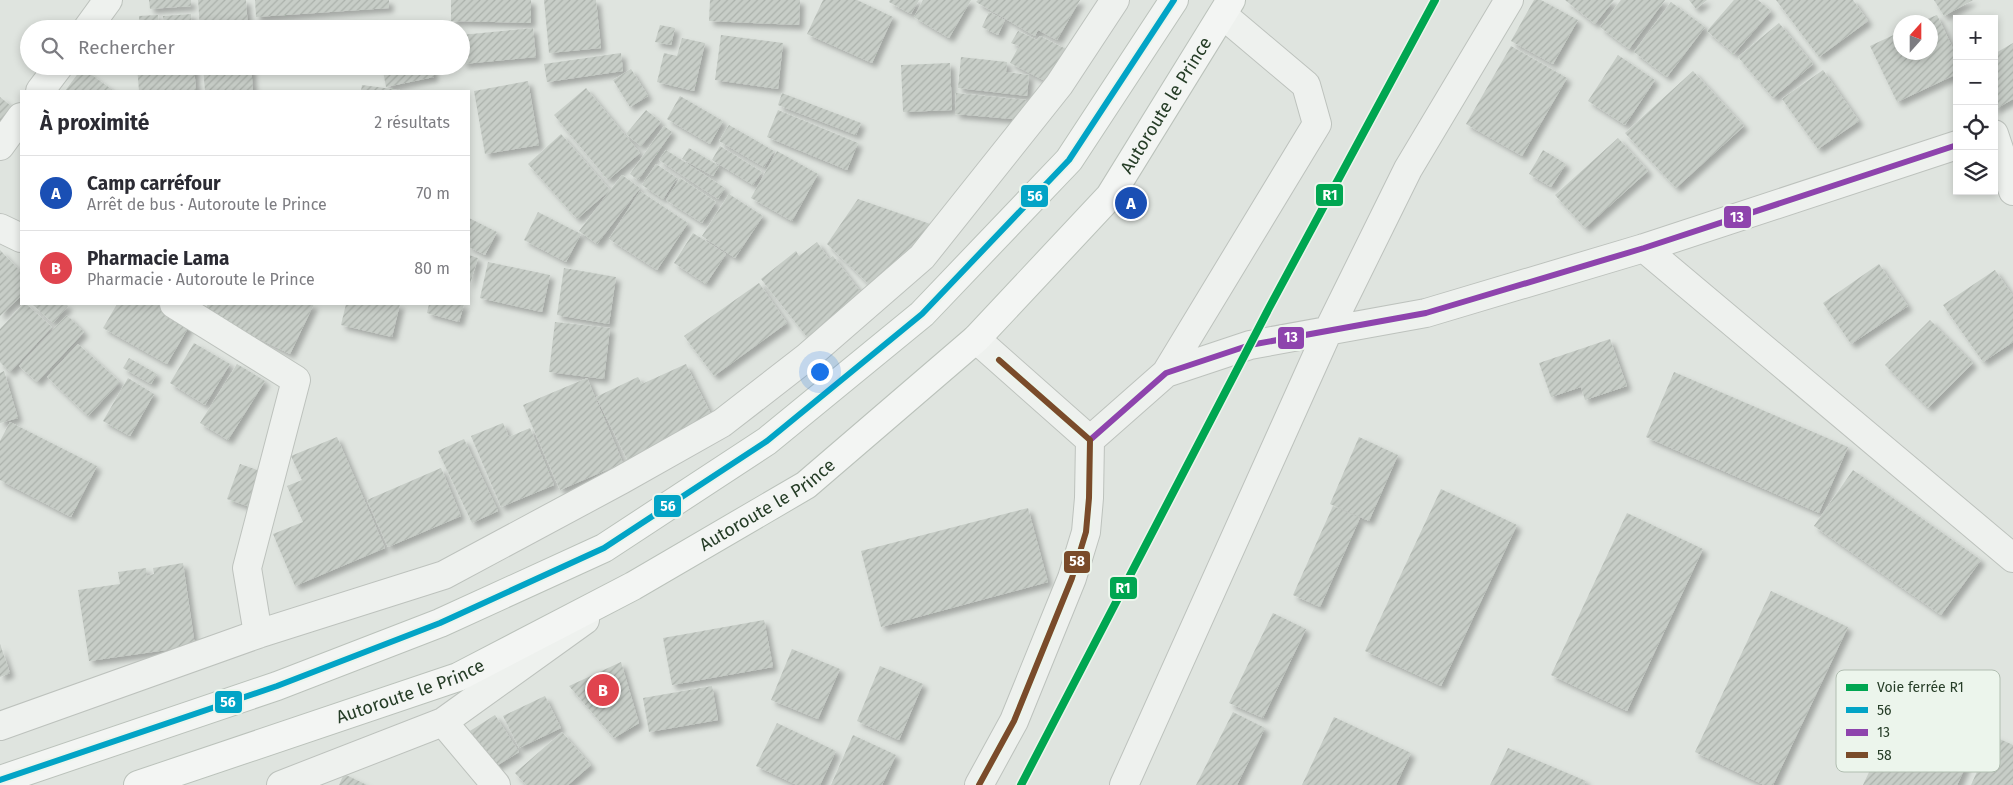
<!DOCTYPE html>
<html lang="fr">
<meta charset="utf-8">
<style>
body{margin:0;font-family:"Fira Sans",sans-serif;background:#f7f7f7;color:#2b2b33}
.controls{position:absolute;right:15px;top:15px;display:grid;overflow:hidden;border-radius:0px;box-shadow:0 2px 8px #0003}
.controls button{width:45px;height:45px;display:grid;place-items:center;padding:0;border:0;border-bottom:1px solid #e1e1e2;background:#fff;color:#2b2b33;font:25px sans-serif}
.compass{position:absolute;left:1893px;top:15px;width:45px;height:45px;border-radius:50%;background:#fff;box-shadow:0 2px 8px #0003;rotate:21deg}
.you{position:absolute;left:819px;top:371px;width:18px;height:18px;margin:-12px;border:4px solid #fff;border-radius:50%;background:#1a73e8;box-shadow:0 0 0 8px #1a73e833}
.badge{display:grid;place-items:center;width:32px;height:32px;border-radius:50%;background:#db2777;color:#fff;font-size:16px;font-weight:700}
.pin{position:absolute;translate:-50% -50%;border:2px solid #fff;box-shadow:0 1px 5px #0006}
.list{margin:0;padding:0;list-style:none}
h2{display:flex;justify-content:space-between;align-items:center;height:65px;margin:0;padding:0 20px;font-size:21px}
h2 small{font-size:16px;font-weight:400;color:#7c7c81}
.list li{display:grid;grid-template-columns:32px 1fr auto;gap:15px;align-items:center;box-sizing:border-box;height:75px;padding:0 20px;border-top:1px solid #e1e1e2}
.list b{display:block;font-size:19px;white-space:nowrap}
.list p{margin:0;font-size:16px;white-space:nowrap;color:#7c7c81}
.list em{font-size:16px;font-style:normal;color:#7c7c81}
.icon{flex:none;width:28px;height:28px;fill:none;stroke:currentColor;stroke-width:2;stroke-linecap:round;stroke-linejoin:round}
.map{position:relative;flex:none;width:2013px;height:785px;overflow:hidden}
.search{position:absolute;background:#fff;box-shadow:0 2px 8px #0003;left:20px;top:20px;width:450px;height:55px;display:flex;align-items:center;gap:12px;box-sizing:border-box;padding:0 18px;border-radius:28px;color:#7c7c81;font-size:19px}
.panel{position:absolute;background:#fff;box-shadow:0 2px 8px #0003;left:20px;top:90px;width:450px;height:215px;border-radius:0px}
.map>svg:first-child{display:block}
.building{fill:url(#building-hatch);filter:url(#shadow)}
.lines{fill:none;stroke-linecap:round;stroke-linejoin:round}
.minor-casing{stroke:#bdc2bd;stroke-width:30}
.major-casing{stroke:#bbc2bb;stroke-width:30}
.minor{stroke:#eef1ee;stroke-width:28}
.major{stroke:#f3f5f3;stroke-width:28}
.bus-1-casing{stroke:#ecf5ec;stroke-width:10}
.bus-2-casing{stroke:#ecf5ec;stroke-width:10}
.bus-3-casing{stroke:#ecf5ec;stroke-width:10}
.bus-1{stroke:#02a4c6;stroke-width:6}
.bus-2{stroke:#8e44ad;stroke-width:6}
.bus-3{stroke:#7a4b2a;stroke-width:6}
.rail-1-casing{stroke:#ecf5ec;stroke-width:11}
.rail-1{stroke:#00a651;stroke-width:8}
.labels{text-anchor:middle;dominant-baseline:central;stroke-width:4;stroke-linejoin:round;paint-order:stroke}
.street-label{font-size:18px;fill:#263d27;stroke:#ecf5ec}
.key{fill:#ecf5ec;stroke:#b1beb1;stroke-width:1}
.key-label{font-size:14px;fill:#263d27}
.line-badge{stroke:#ecf5ec;stroke-width:2}
.badge-label{font-size:14px;text-anchor:middle;font-weight:bold;fill:#fff}
</style>
<div class="map">
<svg width="2013" height="785" viewBox="0 0 2013 785">
<defs>
<pattern id="building-hatch" width="6" height="6" patternUnits="userSpaceOnUse" patternTransform="scale(1.25)"><rect width="6" height="6" fill="#c7cdc7"/><path d="M-1 1l2-2M0 6l6-6M5 7l2-2" fill="none" stroke="#abb1ab"/></pattern>
<filter id="shadow"><feDropShadow dx="4.5" dy="4.5" stdDeviation="2.5" flood-color="#0004"/></filter>
</defs>
<rect width="100%" height="100%" fill="#dfe4df"/>
<path class="building" d="M149 0H191V6L150 9Z
M198 0H246L248 29H200Z
M255 0H389V8L256 17Z
M451 0H531V23L451 21Z
M544 0H596L601 48 549 53Z
M710 0H800L799 25 709 21Z
M823 0H857L893 17 872 63 807 34Z
M890 0H919L911 14 889 2Z
M923 0H971L949 38 914 17Z
M978 0H1080L1057 40 1038 30 1035 36 976 2Z
M1534 0H1541L1578 20 1553 64 1511 41Z
M1565 0H1614L1595 24Z
M1621 0H1665L1629 49 1600 27Z
M1689 0H1707L1696 9Z
M1734 0H1758L1771 11 1734 54 1707 31Z
M1776 0H1853L1868 21 1819 57Z
M1934 0H1973L1944 16Z
M1671 2 1705 27 1667 77 1634 52Z
M989 12 1005 20 998 35 982 27Z
M191 14 192 29H164L163 16Z
M158 15 159 29H140L139 16Z
M1937 15 1957 57V74L1897 102 1870 46 1900 32V52H1930V22H1920Z
M1779 23 1813 64 1773 98 1738 57Z
M660 25 675 28 671 45 655 42Z
M533 28 536 57 463 64 461 35Z
M1018 31 1037 40 1040 36 1066 49 1049 83 1010 63 1019 46 1011 43Z
M721 35 783 43 778 89 715 80Z
M682 38 705 43 694 91 657 82 664 53 677 56Z
M2013 43V99L1994 110V54Z
M1511 46 1567 78 1522 156 1466 124Z
M621 53 623 71 547 82 544 64Z
M1618 55 1655 80 1625 125 1588 101Z
M961 57 1007 62 1006 72 1029 75 1027 96 958 88Z
M950 63 952 110 903 112 901 65Z
M137 66H194L196 91H139Z
M203 66H251L253 91H205Z
M382 66H432L434 77 386 87Z
M82 68 114 91H65Z
M631 69 648 96 630 107 613 80Z
M1823 70 1859 121 1818 149 1782 99Z
M1693 71 1744 126 1676 188 1625 133Z
M528 81 539 145 485 154 474 91Z
M362 85 400 90V91H361Z
M586 88 640 153 608 180 554 115Z
M782 93 861 123 856 135 778 105Z
M956 93 1026 100 1024 120 955 114Z
M680 96 723 121 710 144 667 119Z
M0 97 16 110 0 129Z
M646 110 661 122 641 146 626 134Z
M778 110 858 143 847 170 767 137Z
M729 125 774 151 764 167 719 141Z
M664 126 672 132 638 180 630 174Z
M561 134 610 190 577 219 528 164Z
M1618 138 1648 171 1585 228 1555 195Z
M720 146 762 172 753 185 712 160Z
M689 148 719 166 713 176 682 159Z
M666 150 725 188 718 199 659 160Z
M1543 150 1566 164 1551 187 1529 174Z
M777 151 818 174 792 221 751 198Z
M656 164 677 178 663 199 642 185Z
M622 175 640 188 597 244 579 231Z
M680 178 716 202 702 223 666 200Z
M640 191 688 223 657 270 609 239Z
M729 194 763 216 735 258 702 236Z
M858 199 933 225 875 290 827 244Z
M538 212 581 234 566 262 524 240Z
M469 218 497 232 485 255 469 247Z
M693 233 726 254 706 284 674 263Z
M817 242 829 259 833 256 862 294 807 337 761 279 796 251 799 256Z
M0 250 21 272V296L0 316Z
M469 255 478 258 469 287Z
M488 262 550 275 542 312 480 298Z
M1879 264 1908 306 1851 344 1823 303Z
M564 268 616 277 609 324 557 315Z
M1995 270 2013 296V342L1983 362 1943 305Z
M759 283 787 323 714 376 684 336Z
M23 304H26L52 327 10 372 0 362V329Z
M32 304H66L68 306 53 323Z
M117 304H157L191 323 167 364 103 328Z
M208 304H314L290 354 204 312Z
M346 304H400L392 337 341 325Z
M429 304H464L459 322 427 313Z
M67 315 84 332 37 382 19 366Z
M1930 320 1973 363 1928 408 1885 365Z
M555 322 610 328 604 379 549 372Z
M1610 339 1627 386 1585 400 1581 387 1551 397 1539 363Z
M194 343 230 364 205 405 170 383Z
M78 344 120 382 88 416 47 377Z
M129 358 157 374 151 384 123 368Z
M237 364 265 381 228 440 200 423Z
M686 364 715 422 629 463 596 397 638 377 642 384Z
M4 371 18 418 0 423V373Z
M1674 372 1848 447 1819 513 1646 437Z
M128 378 154 394 130 436 103 421Z
M587 378 623 463 560 490 523 405Z
M10 422 97 466 71 517 0 480V441Z
M503 423 509 437 530 428 554 485 501 507 471 436Z
M337 437 385 548 295 586 273 534 303 522 287 486 302 480 291 456Z
M1359 437 1398 455 1369 521 1330 504Z
M464 439 498 511 472 523 438 451Z
M240 464 263 472 250 507 227 499Z
M441 468 461 516 388 547 367 500Z
M1853 470 1981 560 1941 615 1814 526Z
M1441 489 1517 525 1441 686 1365 651Z
M1333 506 1360 518 1320 607 1293 595Z
M1028 508 1048 582 881 627 861 551Z
M1627 513 1703 549 1627 711 1551 675Z
M183 563 195 646 89 661 78 590 120 584 118 572 146 568 147 576 154 574 153 568Z
M1771 591 1848 627 1773 785H1764L1695 752Z
M1273 613 1306 629 1263 718 1229 703Z
M764 620 773 667 672 685 663 638Z
M0 644 10 673 0 677Z
M792 649 840 669 818 719 771 700Z
M621 662 639 723 614 738 569 686Z
M880 666 923 684 899 740 857 721Z
M712 686 718 720 649 732 643 698Z
M545 696 561 728 519 748 503 716Z
M1233 712 1265 728 1237 785H1196Z
M495 715 519 752 493 768 470 731Z
M1334 717 1411 753 1396 785H1302Z
M1895 717 1972 753 1957 785H1863Z
M777 723 836 751 820 785H797L756 766Z
M562 732 591 765 568 785H526L515 773Z
M853 735 896 755 882 785H831Z
M1993 736 2013 745V785H1971Z
M1508 748 1586 781 1584 785H1490Z
M344 774 367 785H339Z"/>
<g class="lines">
<defs>
<path id="minor" d="M87 29 108 0
M40 91 59 66
M1994 134 2013 191
M0 146 21 117
M0 228 21 238
M1644 248 2013 558
M174 304 296 380 247 568 258 634
M976 339 1090 440 1089 498 1086 532 1072 578 1014 721 979 785
M1166 373 1317 124 1306 85 1223 15
M1090 440 1166 373 1250 345 1426 313 1644 248 1957 145
M443 722 496 785
M0 726 258 634 444 575 621 480 722 423 807 357 922 257 1059 85 1115 0
M281 785 443 722 585 620
M1124 785 1328 331 1408 169 1509 0"/>
<g id="major">
<path d="M0 780 277 686 440 623 604 548 767 441 922 314 1069 160 1174 0"/>
<path id="s1" d="M138 785 458 677 633 586 806 485 976 339 1110 196 1231 0"/>
</g>
</defs>
<use href="#minor" class="minor-casing"/>
<use href="#major" class="major-casing"/>
<use href="#minor" class="minor"/>
<use href="#major" class="major"/>
<defs>
<path id="bus-1" d="M0 780 277 686 440 623 604 548 767 441 922 314 1069 160 1174 0"/>
<path id="bus-2" d="M1090 440 1166 373 1250 345 1426 313 1644 248 1957 145"/>
<path id="bus-3" d="M979 785 1014 721 1072 578 1086 532 1089 498 1090 440 999 360"/>
</defs>
<use href="#bus-1" class="bus-1-casing"/>
<use href="#bus-2" class="bus-2-casing"/>
<use href="#bus-3" class="bus-3-casing"/>
<use href="#bus-1" class="bus-1"/>
<use href="#bus-2" class="bus-2"/>
<use href="#bus-3" class="bus-3"/>
<defs>
<path id="rail-1" d="M1021 785 1269 308 1435 0"/>
</defs>
<use href="#rail-1" class="rail-1-casing"/>
<use href="#rail-1" class="rail-1"/>
</g>
<g class="labels">
<g class="street-label">
<text stroke="none"><textPath href="#s1" startOffset="1262">Autoroute le Prince</textPath></text>
<text stroke="none"><textPath href="#s1" startOffset="692">Autoroute le Prince</textPath></text>
<text stroke="none"><textPath href="#s1" startOffset="288">Autoroute le Prince</textPath></text>
</g>
</g>
<rect x="1836" y="670" width="164" height="102" rx="8" class="key"/>
<rect x="1846" y="684" width="22" height="7" fill="#00a651"/>
<rect x="1846" y="707" width="22" height="6" fill="#02a4c6"/>
<rect x="1846" y="729" width="22" height="7" fill="#8e44ad"/>
<rect x="1846" y="752" width="22" height="6" fill="#7a4b2a"/>
<g class="key-label">
<text x="1877" y="692">Voie ferrée R1</text>
<text x="1877" y="715">56</text>
<text x="1877" y="737">13</text>
<text x="1877" y="760">58</text>
</g>
<g class="line-badge">
<rect x="1315" y="183" width="29" height="24" rx="5" fill="#00a651"/>
<rect x="1020" y="184" width="29" height="24" rx="5" fill="#02a4c6"/>
<rect x="1723" y="205" width="29" height="24" rx="5" fill="#8e44ad"/>
<rect x="1277" y="326" width="28" height="24" rx="5" fill="#8e44ad"/>
<rect x="653" y="494" width="29" height="24" rx="5" fill="#02a4c6"/>
<rect x="1063" y="550" width="28" height="24" rx="5" fill="#7a4b2a"/>
<rect x="1109" y="576" width="29" height="24" rx="5" fill="#00a651"/>
<rect x="214" y="690" width="29" height="24" rx="5" fill="#02a4c6"/>
</g>
<g class="badge-label">
<text x="1330" y="200">R1</text>
<text x="1035" y="201">56</text>
<text x="1737" y="222">13</text>
<text x="1291" y="342">13</text>
<text x="668" y="511">56</text>
<text x="1077" y="566">58</text>
<text x="1123" y="593">R1</text>
<text x="228" y="707">56</text>
</g>
</svg>
<div class="controls">
<button>+</button>
<button>−</button>
<button><svg class="icon" aria-label="locate" viewBox="0 0 24 24"><circle cx="12" cy="12" r="6"/><path d="M12 2v4M12 18v4M2 12h4M18 12h4"/></svg></button>
<button><svg class="icon" aria-label="layers" viewBox="0 0 24 24"><path d="M12 4l9 5-9 5-9-5zM3 14l9 5 9-5"/></svg></button>
</div>
<svg class="compass" viewBox="-18 -18 36 36"><path d="M0-13l5 13h-10z" fill="#e53935"/><path d="M0 13l5-13h-10z" fill="#7c7c81"/></svg>
<div class="you"></div>
<div class="pin badge" style="left:1131px;top:203px;background:#1a4fb4">A</div>
<div class="pin badge" style="left:603px;top:690px;background:#e0444e">B</div>
<div class="search"><svg class="icon" aria-label="search" viewBox="0 0 24 24"><circle cx="10" cy="10" r="6"/><path d="M15 15l6 6"/></svg>Rechercher</div>
<section class="panel">
<h2>À proximité<small>2 résultats</small></h2>
<ul class="list">
<li><span class="badge" style="background:#1a4fb4">A</span><div><b>Camp carréfour</b><p>Arrêt de bus · Autoroute le Prince</p></div><em>70 m</em></li>
<li><span class="badge" style="background:#e0444e">B</span><div><b>Pharmacie Lama</b><p>Pharmacie · Autoroute le Prince</p></div><em>80 m</em></li>
</ul>
</section>
</div>
